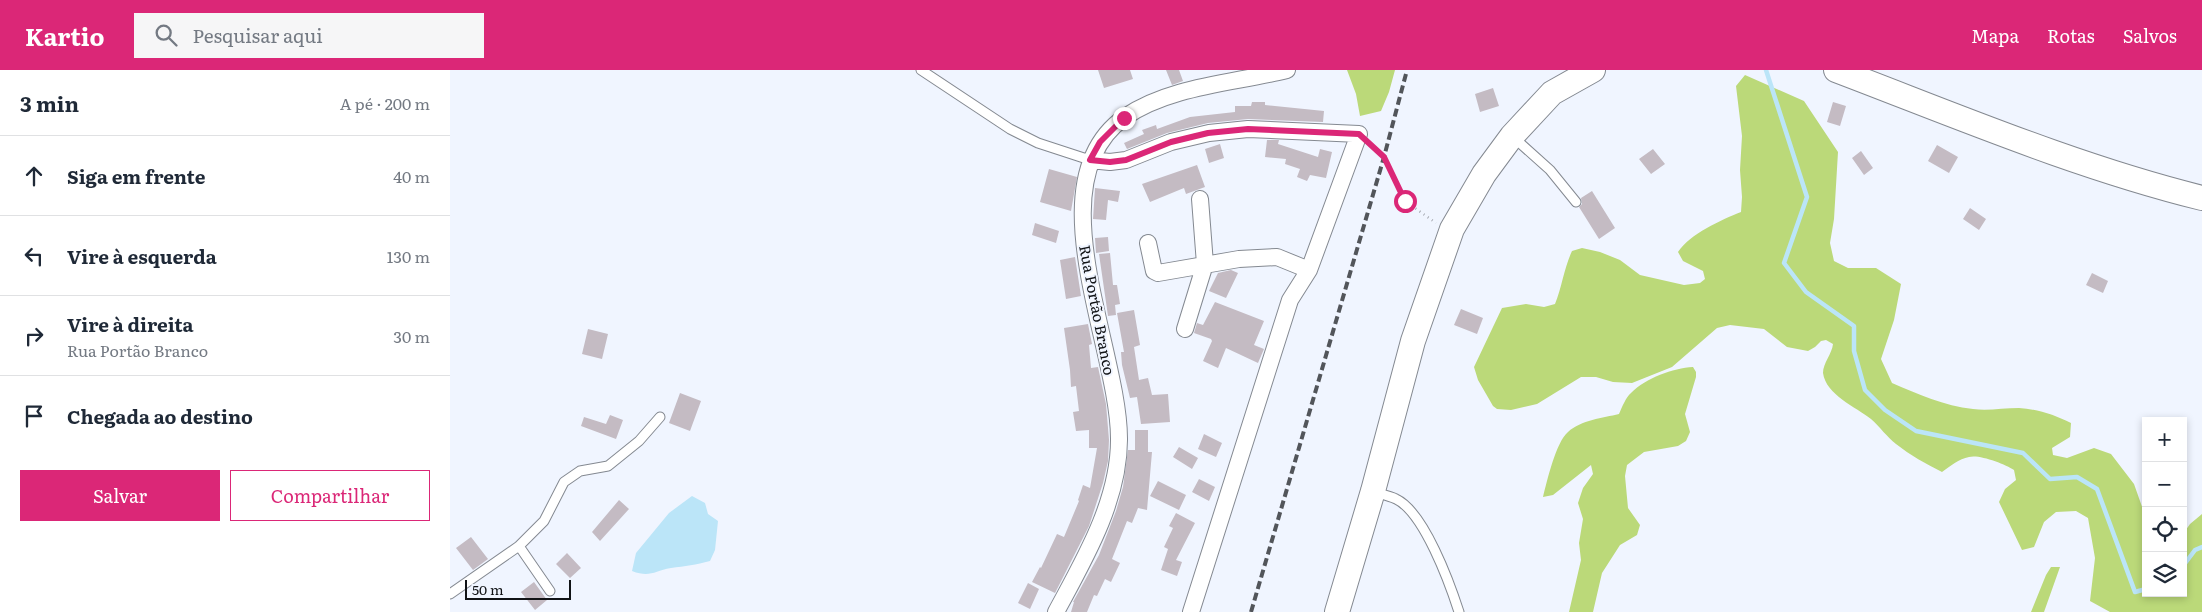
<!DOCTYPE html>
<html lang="pt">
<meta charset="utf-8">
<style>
body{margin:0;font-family:Literata,serif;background:#f6f6f7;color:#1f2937}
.controls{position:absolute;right:15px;bottom:15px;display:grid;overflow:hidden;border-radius:0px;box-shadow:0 2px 8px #0003}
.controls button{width:45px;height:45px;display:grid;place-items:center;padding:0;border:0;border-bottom:1px solid #e0e1e3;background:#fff;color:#1f2937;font:25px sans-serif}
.scale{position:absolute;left:15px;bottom:12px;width:106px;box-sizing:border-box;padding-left:5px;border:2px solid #111316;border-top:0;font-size:14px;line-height:18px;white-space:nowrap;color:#111316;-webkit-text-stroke:4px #f0f5ff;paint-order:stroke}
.stop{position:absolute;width:15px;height:15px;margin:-11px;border:4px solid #db2777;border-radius:50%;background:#fff}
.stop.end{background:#db2777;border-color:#fff;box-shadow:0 1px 5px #0008}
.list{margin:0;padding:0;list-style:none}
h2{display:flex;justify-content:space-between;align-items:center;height:65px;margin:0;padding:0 20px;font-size:21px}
h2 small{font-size:16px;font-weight:400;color:#747a83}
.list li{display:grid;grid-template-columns:32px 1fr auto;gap:15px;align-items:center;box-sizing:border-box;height:80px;padding:0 20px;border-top:1px solid #e0e1e3}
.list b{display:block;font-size:19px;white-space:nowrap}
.list p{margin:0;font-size:16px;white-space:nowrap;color:#747a83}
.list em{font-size:16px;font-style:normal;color:#747a83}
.actions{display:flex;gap:10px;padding:15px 20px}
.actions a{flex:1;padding:11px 0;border:1px solid #db2777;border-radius:0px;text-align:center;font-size:18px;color:#db2777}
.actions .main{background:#db2777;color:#fff}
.icon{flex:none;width:28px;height:28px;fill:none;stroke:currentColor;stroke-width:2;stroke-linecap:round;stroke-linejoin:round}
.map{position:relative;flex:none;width:1752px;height:542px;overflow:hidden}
header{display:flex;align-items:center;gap:30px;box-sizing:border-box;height:70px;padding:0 25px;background:#db2777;color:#fff}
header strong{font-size:24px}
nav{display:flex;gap:28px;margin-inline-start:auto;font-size:18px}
.search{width:350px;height:45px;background:#f6f6f7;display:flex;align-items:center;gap:12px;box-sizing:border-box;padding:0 18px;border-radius:0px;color:#747a83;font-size:19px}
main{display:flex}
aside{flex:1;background:#fff}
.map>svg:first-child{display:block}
.green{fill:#bbd979}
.water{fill:#bbe5f8}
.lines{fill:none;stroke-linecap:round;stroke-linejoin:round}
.stream{stroke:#bbe5f8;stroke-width:4.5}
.building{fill:#c4bbc3}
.service-casing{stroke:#848991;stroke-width:11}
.minor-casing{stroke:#848991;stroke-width:18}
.secondary-casing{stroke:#848991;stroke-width:26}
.path{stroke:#a7abb2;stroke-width:2.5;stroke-dasharray:1 4;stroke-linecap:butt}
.service{stroke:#fff;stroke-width:9}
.minor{stroke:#fff;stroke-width:16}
.secondary{stroke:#fff;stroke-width:24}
.rail{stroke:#52555a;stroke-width:4;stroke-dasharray:8 4;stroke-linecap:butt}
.route{stroke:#db2777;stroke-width:6}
.labels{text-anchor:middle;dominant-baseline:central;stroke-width:4;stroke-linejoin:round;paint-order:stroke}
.street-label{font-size:15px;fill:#111316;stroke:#f0f5ff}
</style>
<header>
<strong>Kartio</strong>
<div class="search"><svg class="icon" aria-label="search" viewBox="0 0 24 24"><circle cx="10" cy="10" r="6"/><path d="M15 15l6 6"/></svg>Pesquisar aqui</div>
<nav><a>Mapa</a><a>Rotas</a><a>Salvos</a></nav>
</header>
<main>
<aside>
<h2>3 min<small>A pé · 200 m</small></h2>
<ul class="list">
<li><svg class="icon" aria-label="ahead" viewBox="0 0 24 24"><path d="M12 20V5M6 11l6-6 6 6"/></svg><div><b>Siga em frente</b></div><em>40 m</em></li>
<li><svg class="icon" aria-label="left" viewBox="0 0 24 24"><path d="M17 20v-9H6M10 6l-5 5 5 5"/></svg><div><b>Vire à esquerda</b></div><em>130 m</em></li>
<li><svg class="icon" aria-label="right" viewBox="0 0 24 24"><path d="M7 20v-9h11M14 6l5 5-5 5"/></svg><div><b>Vire à direita</b><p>Rua Portão Branco</p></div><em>30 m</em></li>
<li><svg class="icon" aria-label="arrive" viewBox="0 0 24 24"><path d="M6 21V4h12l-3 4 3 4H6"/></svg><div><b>Chegada ao destino</b></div></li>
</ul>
<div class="actions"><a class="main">Salvar</a><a>Compartilhar</a></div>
</aside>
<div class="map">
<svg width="1752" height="542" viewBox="0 0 1752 542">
<rect width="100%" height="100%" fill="#f0f5ff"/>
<path class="green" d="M897 0H945L939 22 931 41 910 46 906 24Z
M1295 5 1354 31 1388 82 1384 149 1380 173 1384 191 1398 198H1426L1451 214 1444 250 1431 289 1442 313C1468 324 1494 336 1523 339 1538 341 1553 338 1569 338 1587 339 1605 345 1621 353L1620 367 1602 378 1603 385 1617 388 1644 378 1661 384 1684 414 1696 448V523H1733V464L1740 454 1752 444V542H1660L1640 531 1645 488 1638 448 1626 441 1606 442 1594 452 1584 477 1572 480 1549 432 1555 419 1566 410 1564 400C1555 394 1529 384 1519 387 1509 389 1500 396 1492 402 1476 394 1460 385 1446 374 1437 367 1430 357 1421 349 1406 337 1376 325 1373 303 1373 293 1382 284 1383 274L1376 270 1371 271 1365 277 1358 281 1337 277 1314 259 1280 255 1267 258 1222 297 1182 313 1163 312 1146 307H1131L1087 334 1061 340 1047 339 1043 336 1028 310 1024 297 1052 238 1076 234 1094 237 1105 234C1112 217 1114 198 1122 181L1132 178 1150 182 1170 190 1190 205 1234 215 1250 213 1255 209 1253 201 1233 191 1228 182C1240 164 1271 150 1291 142L1292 127 1290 100 1292 66 1286 16Z
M1243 297 1246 302V307L1235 344 1240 362 1236 371 1228 376 1194 382 1177 395 1175 406 1178 438 1190 455 1187 465 1170 475 1152 503 1143 542H1119L1131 490 1129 473 1133 449 1128 433 1133 418 1143 404 1141 395 1103 425 1093 427C1097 411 1106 372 1118 362 1131 350 1153 348 1169 344 1172 337 1176 327 1181 323 1196 308 1223 298 1243 297Z
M1601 497H1610L1594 542H1581L1596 505Z"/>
<path class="water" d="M242 426 255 433 258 444 268 451 265 480 260 491C246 495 235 496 221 498 204 501 200 508 182 501L186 483 219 443Z"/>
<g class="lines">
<path class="stream" d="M1316 0 1357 127 1334 193 1356 222 1404 256V281L1415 320 1435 340 1466 361 1573 383 1600 409 1627 407 1647 419 1685 522 1696 519
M1733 496 1745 480 1752 477"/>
</g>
<path class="building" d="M648 0H680L683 9 654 18Z
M716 0H729L733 11 722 15Z
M1043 18 1049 36 1030 42 1025 24Z
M802 32H815V35L874 41 873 52 798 49 758 53 717 63 677 79 674 73 694 64 692 60 706 55 707 59 740 47 785 42V36H801Z
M1383 32 1396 36 1390 56 1377 52Z
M817 70H829L828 74 868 87 870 79 882 82 876 108 860 105 857 111 847 107 850 99 835 94 836 89 815 87Z
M770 74 774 88 759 93 755 79Z
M1487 75 1508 87 1499 103 1478 91Z
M1203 79 1215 94 1201 104 1189 89Z
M1411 81 1423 98 1414 105 1402 88Z
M747 95 755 117 736 124 734 118 700 132 692 114Z
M599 99 627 107 621 141 590 132Z
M645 118 670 121 668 132 658 130 656 150 643 149Z
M1142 121 1165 158 1149 169 1129 137 1132 134 1131 128Z
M1520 138 1536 149 1529 160 1513 149Z
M585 153 609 161 606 173 582 165Z
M658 167 659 181 646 183 645 168Z
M660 183 663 215H667L670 234 665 235 666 245 658 246 649 184Z
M625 187 631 226 616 229 610 190Z
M781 200 788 203 776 228 759 221 768 203Z
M1642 203 1658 211 1653 223 1636 215Z
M765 232 814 251 804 275 814 279 808 293 776 278 768 298 753 291 762 271 761 269 744 263 747 253 753 255Z
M1011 239 1033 248 1027 264 1004 255Z
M684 240 690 275 684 277 689 310 698 308 702 325 718 324 720 352 691 354 687 327 680 328 672 295 671 282H674L667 243Z
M638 254 642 274 639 275 641 298 648 297 656 334 659 370 658 391 653 413 639 456 605 523 582 512 590 497 591 498 607 464 614 467 629 431 628 430 633 415 640 418 647 378H639V360L626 361 623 342 629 341 626 316 621 317 620 300 614 258Z
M138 259 158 264 152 289 132 284Z
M230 323 251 331 240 361 219 353Z
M160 345 173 350 166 369 131 356 134 347 156 354Z
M685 360H698V382H702L697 440 688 438 682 453 677 451 662 489 670 493 661 512 655 509 647 526 644 525 637 542H621L624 532H623L649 485 666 441 673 417 678 380H685Z
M754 364 772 373 766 387 748 379Z
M729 377 748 388 742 399 723 387Z
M749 409 765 417 759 431 742 422Z
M708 411 736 425 729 440 700 426Z
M169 430 179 439 150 471 142 462Z
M726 443 745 453 726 490 732 492 727 506 711 500 718 479 714 477 723 458 719 456Z
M21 467 38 489 23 500 6 478Z
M117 483 131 498 120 508 106 494Z
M84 512 97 530 85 540 71 522Z
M578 513 589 519 580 539 568 533Z"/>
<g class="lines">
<defs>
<path id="service" d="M471 0 560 59 588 73 640 90
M1062 66 1100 100 1126 132
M924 422C931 424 940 426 946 429 974 442 1000 514 1009 542
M69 476 100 521
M0 524 69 476 94 451 114 412 130 401 158 396 189 371 210 347"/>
<path id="minor" d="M640 90 660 92 676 90 721 72 759 63 798 59 909 64 859 200 840 230 741 542
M698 173 704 201 708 203 789 189 827 187 859 200
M735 259 755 194 750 129
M606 542C634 490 669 431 669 370 670 280 583 111 675 47 720 16 785 13 837 0"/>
<path id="secondary" d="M1386 0C1507 46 1627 97 1752 128
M887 542 923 421 963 271 1002 159 1034 104 1062 66 1102 23 1143 0"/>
</defs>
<use href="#service" class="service-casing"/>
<use href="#minor" class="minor-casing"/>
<use href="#secondary" class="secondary-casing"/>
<path class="path" d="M921 74 934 87 955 131 986 153"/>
<use href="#service" class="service"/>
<use href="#minor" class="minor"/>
<use href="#secondary" class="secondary"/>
<path class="rail" d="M801 542 934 87 957 0"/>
</g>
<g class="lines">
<path class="route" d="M674 48 650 72 640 90 660 92 676 90 721 72 758 63 798 59 909 64 934 87 955 131"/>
</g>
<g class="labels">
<g class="street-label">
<text transform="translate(648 240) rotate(79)">Rua Portão Branco</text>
</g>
</g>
</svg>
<div class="controls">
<button>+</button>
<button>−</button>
<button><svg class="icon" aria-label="locate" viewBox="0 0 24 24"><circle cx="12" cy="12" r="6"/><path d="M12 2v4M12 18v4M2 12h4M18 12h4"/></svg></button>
<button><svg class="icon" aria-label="layers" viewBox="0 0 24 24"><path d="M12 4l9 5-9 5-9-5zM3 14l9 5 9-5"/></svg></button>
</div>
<div class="scale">50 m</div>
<div class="stop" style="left:955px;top:131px"></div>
<div class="stop end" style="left:674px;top:48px"></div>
</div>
</main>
